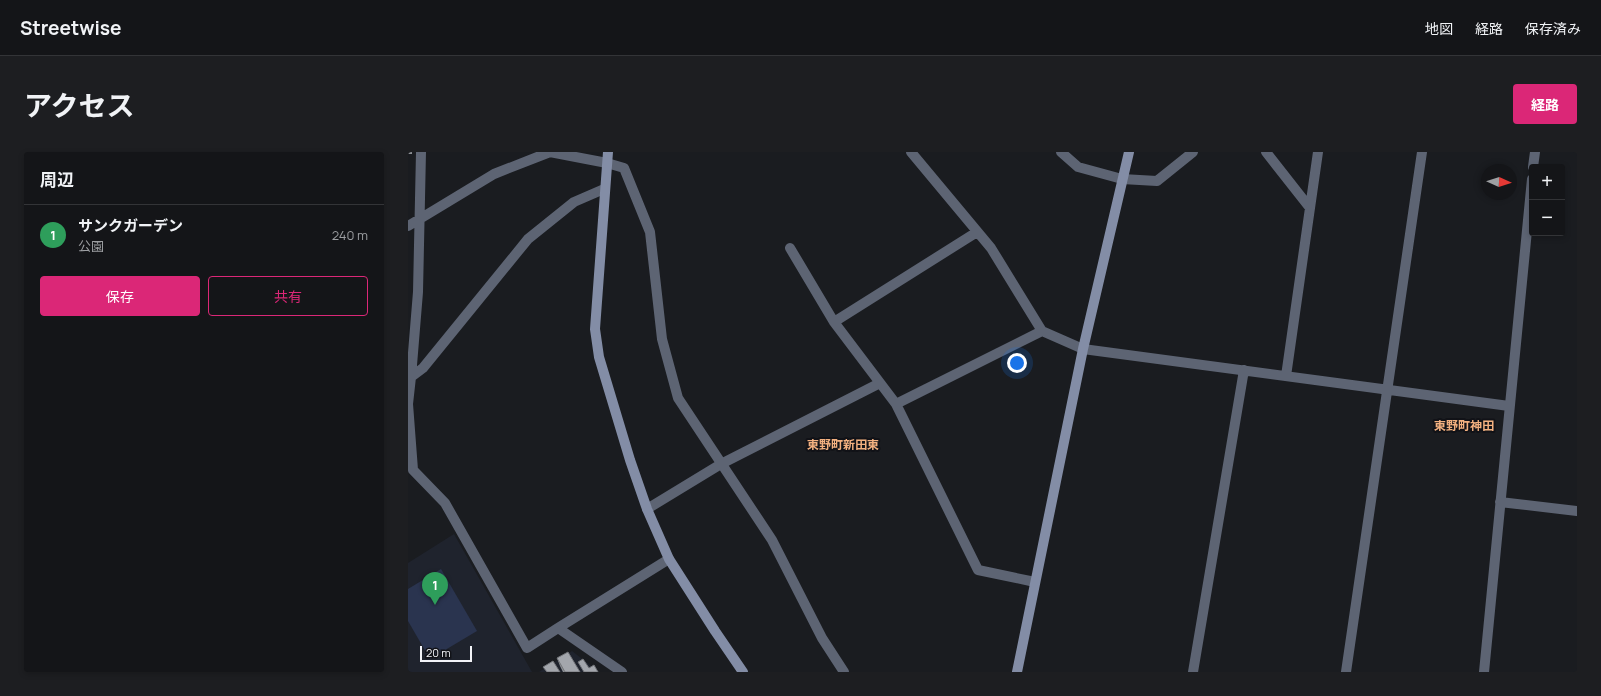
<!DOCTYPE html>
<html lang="ja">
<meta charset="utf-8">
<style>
body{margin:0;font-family:Manrope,"Noto Sans JP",sans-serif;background:#1d1e21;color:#f1f3f6}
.controls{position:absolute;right:12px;top:12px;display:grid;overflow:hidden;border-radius:4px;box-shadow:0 2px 6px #0003}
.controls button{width:36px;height:36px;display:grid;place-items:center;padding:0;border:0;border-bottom:1px solid #333437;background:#141518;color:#f1f3f6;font:20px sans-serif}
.compass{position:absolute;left:1073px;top:12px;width:36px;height:36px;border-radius:50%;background:#141518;box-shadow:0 2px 6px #0003;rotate:93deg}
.scale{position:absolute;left:12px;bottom:10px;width:52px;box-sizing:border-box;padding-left:4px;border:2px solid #f3f4f8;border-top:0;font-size:11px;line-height:14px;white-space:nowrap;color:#f3f4f8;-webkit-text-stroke:3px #111217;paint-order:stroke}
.you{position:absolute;left:609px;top:211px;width:14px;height:14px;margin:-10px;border:3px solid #fff;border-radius:50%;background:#1a73e8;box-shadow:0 0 0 6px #1a73e833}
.badge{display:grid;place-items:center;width:26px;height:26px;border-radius:50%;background:#db2777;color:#fff;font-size:13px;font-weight:700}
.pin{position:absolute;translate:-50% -33px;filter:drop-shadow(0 1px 2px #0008)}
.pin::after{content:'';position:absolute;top:21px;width:14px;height:12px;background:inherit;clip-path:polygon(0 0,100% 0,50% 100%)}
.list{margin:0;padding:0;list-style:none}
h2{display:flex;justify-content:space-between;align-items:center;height:52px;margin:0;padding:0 16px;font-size:17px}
h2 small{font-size:13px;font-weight:400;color:#9d9fa2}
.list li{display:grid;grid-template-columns:26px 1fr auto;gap:12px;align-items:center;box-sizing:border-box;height:60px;padding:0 16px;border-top:1px solid #333437}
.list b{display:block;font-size:15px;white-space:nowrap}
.list p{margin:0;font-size:13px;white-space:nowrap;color:#9d9fa2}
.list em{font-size:13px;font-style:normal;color:#9d9fa2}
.actions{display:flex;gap:8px;padding:12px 16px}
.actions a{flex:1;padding:9px 0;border:1px solid #db2777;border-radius:4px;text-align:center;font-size:14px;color:#db2777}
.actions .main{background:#db2777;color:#fff}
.map{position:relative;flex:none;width:1169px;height:520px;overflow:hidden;border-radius:4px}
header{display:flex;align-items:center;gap:24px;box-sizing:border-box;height:56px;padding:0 20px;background:#141518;border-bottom:1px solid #333437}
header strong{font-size:19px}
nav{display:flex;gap:22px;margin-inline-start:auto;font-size:14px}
.intro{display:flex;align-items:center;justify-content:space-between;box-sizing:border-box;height:96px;padding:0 24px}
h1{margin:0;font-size:28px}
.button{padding:10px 18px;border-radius:4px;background:#db2777;color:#fff;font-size:14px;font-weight:700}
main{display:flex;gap:24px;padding:0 24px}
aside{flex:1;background:#141518;border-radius:4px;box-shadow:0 2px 6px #0003}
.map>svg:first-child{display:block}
.built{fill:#1f232d}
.green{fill:#2a344f}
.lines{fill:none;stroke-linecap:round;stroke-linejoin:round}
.street{stroke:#5d6473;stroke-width:10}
.secondary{stroke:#838da6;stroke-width:10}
.wall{fill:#8c8f94}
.building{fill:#a3a6ac;stroke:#727478}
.labels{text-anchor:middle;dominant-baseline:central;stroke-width:4;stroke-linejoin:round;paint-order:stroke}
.quarter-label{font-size:12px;font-weight:bold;fill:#f3b180;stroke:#111217}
</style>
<header>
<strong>Streetwise</strong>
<nav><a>地図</a><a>経路</a><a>保存済み</a></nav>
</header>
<div class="intro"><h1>アクセス</h1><a class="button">経路</a></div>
<main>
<aside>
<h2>周辺<small></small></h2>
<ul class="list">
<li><span class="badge" style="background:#2e9e5b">1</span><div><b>サンクガーデン</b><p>公園</p></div><em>240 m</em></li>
</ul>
<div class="actions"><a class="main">保存</a><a>共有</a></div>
</aside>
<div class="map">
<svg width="1169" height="520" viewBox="0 0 1169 520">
<rect width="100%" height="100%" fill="#1a1c20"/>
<path class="built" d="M46 382 124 520H0V411Z
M164 499 191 520H131Z"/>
<path class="green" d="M33 417 69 479 22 507 0 469V437Z"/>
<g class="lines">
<path class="street" d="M503 0 583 96 634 179 675 197 1101 254
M653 0 670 15 714 27 749 29 785 0
M858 0 902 56
M1125 15 1127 0
M196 37 166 50 120 87 15 216 3 225 0 252 5 318 37 351 119 496 150 476 261 407
M0 74 86 22 142 0 199 11 216 16 242 80 254 187 270 246 364 388 414 486 436 520
M569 80 426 170 488 252 570 418 627 430
M382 96 426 170
M878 224 910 0
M3 225 10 140 13 0
M488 252 634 179
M1092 350 1169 359
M239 357 313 312 472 231
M150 476 214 520
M785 520 836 218
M938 520 1014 0
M1076 520 1124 27"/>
<path class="secondary" d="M200 0 187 177 191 205 222 308 239 357 261 407 307 479 335 520
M609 520 675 197 721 0"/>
</g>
<path class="wall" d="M0 0H4V2H0Z
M149 506 172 520H155L152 514Z"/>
<path class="building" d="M160 500 172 520H157L149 506Z
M175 507 181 516 186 513 190 520H176L170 510Z
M145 509 152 520H139L135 515Z"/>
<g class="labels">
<g class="quarter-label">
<text x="1056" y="273">東野町神田</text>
<text x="435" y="292">東野町新田東</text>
</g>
</g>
</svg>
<div class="controls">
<button>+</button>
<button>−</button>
</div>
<svg class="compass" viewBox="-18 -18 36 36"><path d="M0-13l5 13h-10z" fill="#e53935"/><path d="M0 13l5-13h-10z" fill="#9d9fa2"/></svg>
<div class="scale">20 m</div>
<div class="you"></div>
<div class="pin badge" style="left:27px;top:453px;background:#2e9e5b">1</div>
</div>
</main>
